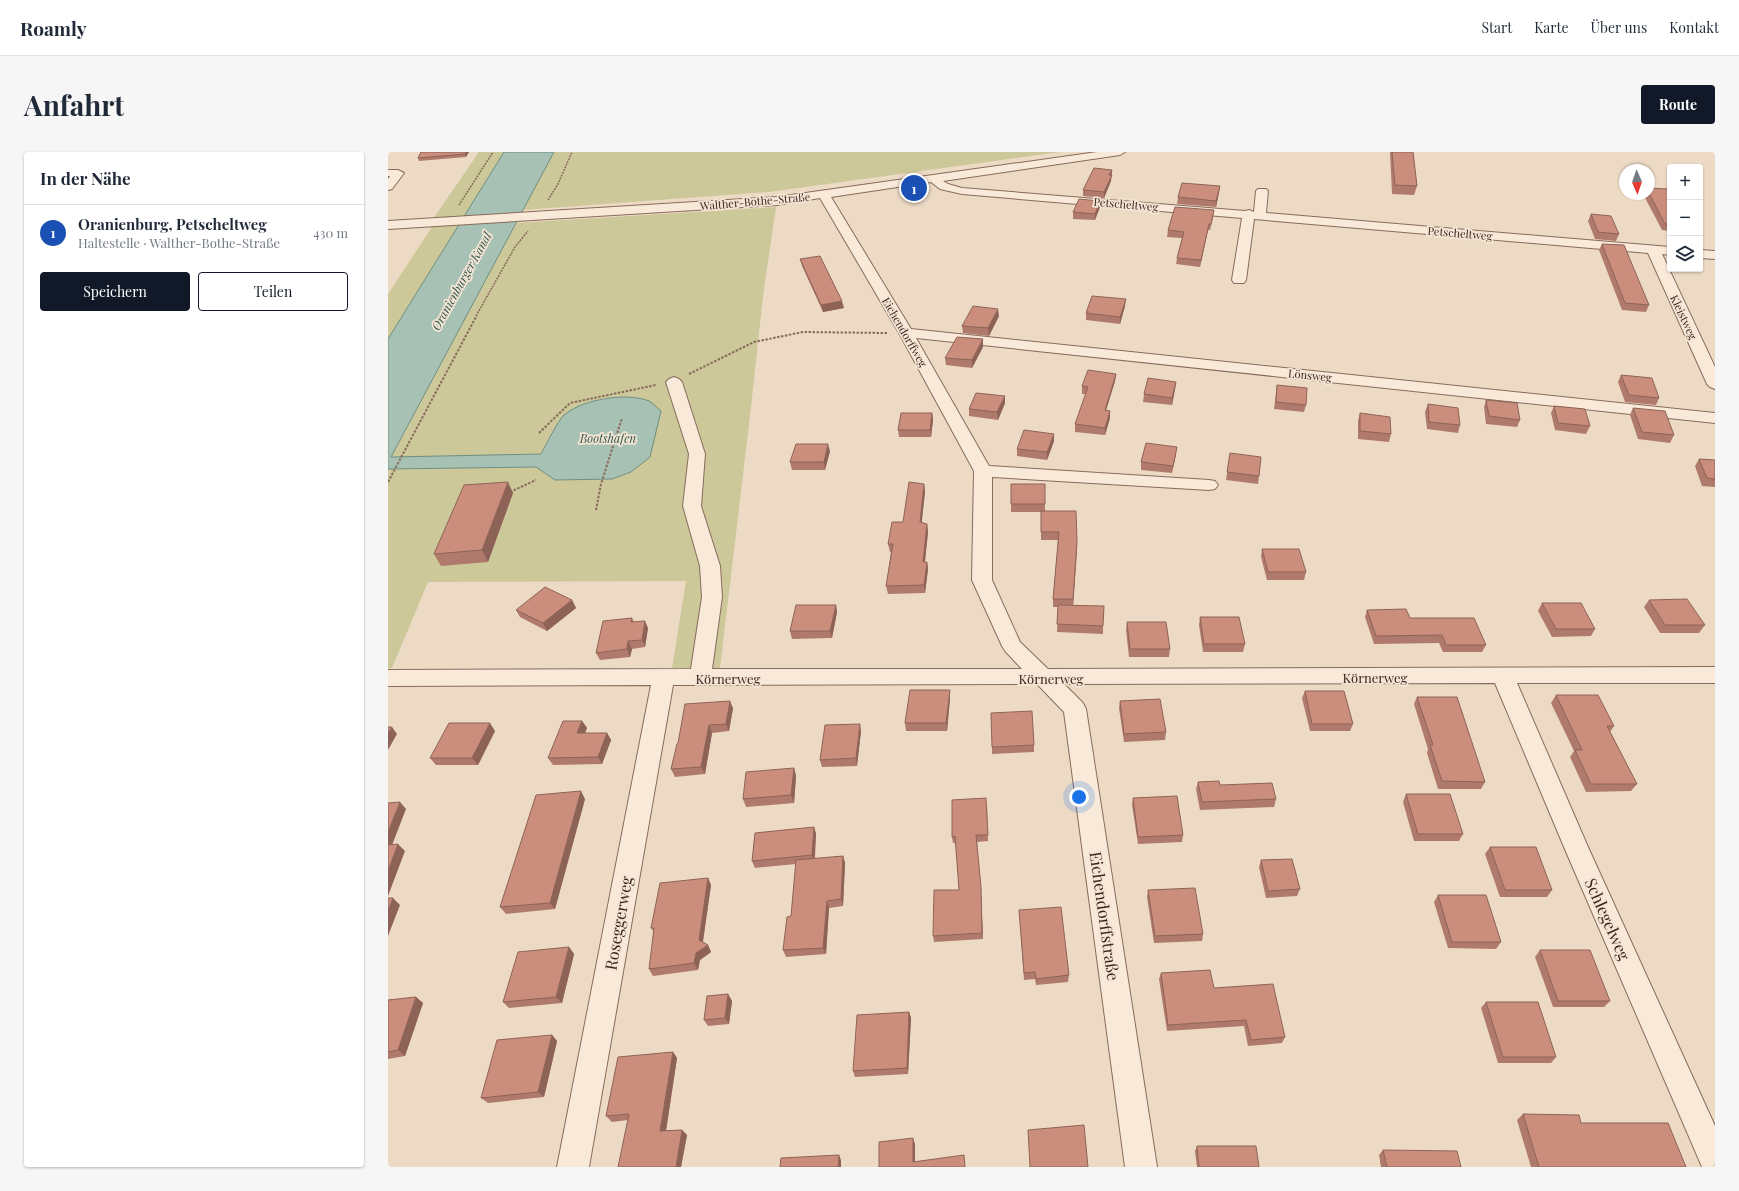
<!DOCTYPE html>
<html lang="de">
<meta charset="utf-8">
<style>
body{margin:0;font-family:"Playfair Display",serif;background:#f6f6f7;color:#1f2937}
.controls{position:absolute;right:12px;top:12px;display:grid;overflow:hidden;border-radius:4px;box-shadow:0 1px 3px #0004}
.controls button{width:36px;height:36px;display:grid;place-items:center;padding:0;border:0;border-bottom:1px solid #e0e1e3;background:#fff;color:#1f2937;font:20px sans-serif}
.compass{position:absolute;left:1231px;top:12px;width:36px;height:36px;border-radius:50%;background:#fff;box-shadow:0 1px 3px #0004;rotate:178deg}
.you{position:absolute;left:691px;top:645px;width:14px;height:14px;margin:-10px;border:3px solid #fff;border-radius:50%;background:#1a73e8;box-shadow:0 0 0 6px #1a73e833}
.badge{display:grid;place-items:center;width:26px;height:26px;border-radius:50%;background:#111827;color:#fff;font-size:13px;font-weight:700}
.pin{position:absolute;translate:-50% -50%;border:2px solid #fff;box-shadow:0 1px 4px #0006}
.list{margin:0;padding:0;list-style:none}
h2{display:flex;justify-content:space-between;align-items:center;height:52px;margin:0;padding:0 16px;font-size:17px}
h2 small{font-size:13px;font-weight:400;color:#747a83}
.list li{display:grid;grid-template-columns:26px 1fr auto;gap:12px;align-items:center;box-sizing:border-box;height:56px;padding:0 16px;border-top:1px solid #e0e1e3}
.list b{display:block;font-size:15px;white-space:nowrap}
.list p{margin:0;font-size:13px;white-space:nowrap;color:#747a83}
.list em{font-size:13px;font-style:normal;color:#747a83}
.actions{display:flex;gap:8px;padding:12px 16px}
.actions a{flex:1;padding:9px 0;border:1px solid #111827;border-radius:4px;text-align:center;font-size:14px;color:#111827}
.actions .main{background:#111827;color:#fff}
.icon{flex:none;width:22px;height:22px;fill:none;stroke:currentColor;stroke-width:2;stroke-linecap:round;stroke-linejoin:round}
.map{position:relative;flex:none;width:1327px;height:1015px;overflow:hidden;border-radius:4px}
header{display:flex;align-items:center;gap:24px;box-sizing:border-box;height:56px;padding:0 20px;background:#fff;border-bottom:1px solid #e0e1e3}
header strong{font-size:19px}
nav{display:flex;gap:22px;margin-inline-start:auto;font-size:14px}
.intro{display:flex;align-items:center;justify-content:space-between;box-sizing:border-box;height:96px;padding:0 24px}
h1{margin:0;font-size:28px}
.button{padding:10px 18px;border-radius:4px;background:#111827;color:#fff;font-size:14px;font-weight:700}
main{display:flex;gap:24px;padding:0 24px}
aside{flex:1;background:#fff;border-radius:4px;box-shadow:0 1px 3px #0004}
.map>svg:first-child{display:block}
.green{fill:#ccc899}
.water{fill:#a7c1b4;stroke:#6d8f80}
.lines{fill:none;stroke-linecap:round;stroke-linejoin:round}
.minor-casing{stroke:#886b5b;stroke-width:2}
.path-far1{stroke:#886b5b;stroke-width:1.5;stroke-dasharray:2 1;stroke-linecap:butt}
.path{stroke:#886b5b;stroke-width:2;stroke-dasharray:2.5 1.5;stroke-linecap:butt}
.minor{fill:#f8e9d8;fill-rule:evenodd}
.wall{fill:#af7a6b}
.shaded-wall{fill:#8e6357}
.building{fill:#cb8e7c;stroke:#8e6357}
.labels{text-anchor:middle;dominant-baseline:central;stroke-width:3.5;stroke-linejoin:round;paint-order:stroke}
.far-street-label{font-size:11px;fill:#39271f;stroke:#f5e5d5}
.far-water-label{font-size:12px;font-style:italic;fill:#2f584d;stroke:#f5e5d5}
.street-label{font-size:13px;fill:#39271f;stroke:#f5e5d5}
.near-street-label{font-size:16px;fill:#39271f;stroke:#f5e5d5}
</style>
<header>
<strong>Roamly</strong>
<nav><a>Start</a><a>Karte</a><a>Über uns</a><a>Kontakt</a></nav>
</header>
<div class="intro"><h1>Anfahrt</h1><a class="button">Route</a></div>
<main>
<aside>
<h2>In der Nähe<small></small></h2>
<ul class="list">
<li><span class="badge" style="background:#1a4fb4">1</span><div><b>Oranienburg, Petscheltweg</b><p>Haltestelle · Walther-Bothe-Straße</p></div><em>430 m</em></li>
</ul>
<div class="actions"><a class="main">Speichern</a><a>Teilen</a></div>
</aside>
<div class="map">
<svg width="1327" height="1015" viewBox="0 0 1327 1015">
<rect width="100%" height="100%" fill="#eddac5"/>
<path class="green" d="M91 0H116L0 187V142L42 78 47 64Z
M166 0H672L381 40 135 58Z
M388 55 375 144 362 264 332 516H284L298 429 40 430 4 516H0V317L148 315 167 328 224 327 246 245 216 246 196 252 176 263 153 302 3 305 128 71Z"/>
<path class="water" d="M116 0H166L3 305 153 302C158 293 169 270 176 263 195 247 239 240 261 249 265 251 269 256 273 259L262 305 243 320 224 327 167 328 148 315 0 317V187Z"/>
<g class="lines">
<defs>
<path id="minor" d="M709 0H737L732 3 555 29 560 32 574 36 857 59 861 58 866 60 868 39 870 37H878L880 39 878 61 1282 95V103L1274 102 1327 215V237L1322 235 1319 232 1260 101 866 67 858 128 856 131H846L844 128 854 66 574 42 552 37 543 30 443 45 523 177 1327 261V271L528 186 601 314 821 328 827 329 830 333 827 337 821 338 604 325V428L632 490 660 517 1327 515V531H1129L1200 695 1327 974V1015H1314L1176 695 1107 531 676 532 695 551 698 557 769 1015H737L676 560 649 532 285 533 201 1015H169L263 533 0 534V518L303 517 314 445 312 414 295 354 301 302 278 230 281 227 286 225 291 227 294 230 317 302 313 354 332 414 334 445 324 517H634L617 499 614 494 584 428 586 319 511 181 432 46 389 53 0 77V69L389 45Z
M0 18H10L16 21 4 37 0 38V27L2 24H0Z
M1312 98 1327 99V107L1312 106Z"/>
</defs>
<use href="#minor" class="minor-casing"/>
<path class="path-far1" d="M160 48 170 32 184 0
M71 53 105 0
M88 164 127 95 140 79"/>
<path class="path" d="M301 222 366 190 415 180 499 181
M151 281 182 251 268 233
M0 330 89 163
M122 340 148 328
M208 358 213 332 234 266"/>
<use href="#minor" class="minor"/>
</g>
<path class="wall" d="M33 0H81L78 5 31 9 30 6Z
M1002 0H1025L1029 34 1026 43 1004 42Z
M724 18 723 29 716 46 695 44V38Z
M832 34 828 55 789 52 790 45Z
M1261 36 1282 41V79L1274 78 1255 42H1261Z
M712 55 707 68 685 67V60Z
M1203 62 1231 82 1228 89 1207 87 1200 69Z
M825 65 822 78H820L812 115 788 112 789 106 794 86 779 85 780 78Z
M1214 92 1261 153 1258 160 1234 158 1211 98Z
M412 107 456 156 435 160 414 114Z
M737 154 732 172 698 168V161Z
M611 164 601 184 575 181 574 174Z
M595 187V195L584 216 558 213 557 206Z
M728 222 727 229 718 258 722 259V266L717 283 687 280V272L698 242H694V234Z
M1233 223 1271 246 1268 253 1237 250 1230 230Z
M788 230 787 237 784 253 755 250 756 242Z
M889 233 918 253 916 260 886 257Z
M617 244V251L610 268 581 264V257Z
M1098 248 1132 268 1129 275 1098 272 1096 255Z
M1040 252 1072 273 1070 281 1039 277 1037 260Z
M1166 254 1202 274 1198 282 1167 278 1163 261Z
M1245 256 1286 283 1282 291 1250 287 1242 263Z
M544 261 545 268 543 285H511L510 278Z
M972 261 1003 282 1001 290 970 287V269Z
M666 289 659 308 629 304V297Z
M442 299 437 318H404L402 310Z
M842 301 871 324 870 332 838 328Z
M788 302 784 321 753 318V310Z
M1311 307 1327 308V335L1314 334 1307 314Z
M536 332 537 340 533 370 539 372 540 380 537 410H539L540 417 537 441 500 442 498 434 503 400H502L500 392 515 370Z
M657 332V359L689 390 685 453 715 474V482L669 480 670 455H665V447L670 388H653V360H623V352Z
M125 341 100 410 53 414 46 402Z
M874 397 918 420 916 428H879L873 405Z
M184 448 188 456 159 479 132 465 128 458Z
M1261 448 1317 473 1311 481H1272L1256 455Z
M1154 451 1207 477 1203 484 1164 485 1150 459Z
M448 453 449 460 444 486 404 487 402 479Z
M979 458 1022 466 1098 493 1094 500H1055L1051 491 986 492 977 465Z
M812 465 857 492 855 500H815L811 473Z
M244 466 246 470 260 476 257 495 244 497 242 505 212 508 208 501Z
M739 470 782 497 781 505H741L738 478Z
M562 538V546L559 579H518L517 571Z
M917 539 965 572 962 579H922L914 546Z
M1168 543 1226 574 1222 580 1249 632 1243 639 1198 640 1182 605 1186 599 1163 551Z
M1029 545 1097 630 1093 637H1050L1039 601 1040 597 1026 552Z
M732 549 778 580 777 588 736 590 731 556Z
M345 556 341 579 324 581 317 622 287 625 283 617 290 591Z
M194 569 199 576 197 581H219L223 588 214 612 165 613 160 606Z
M107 579 90 613H48L42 606Z
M473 579 469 614 434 615 432 608Z
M646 593V600L604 602V595Z
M406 616 408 624 406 651 358 655 355 647Z
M810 630 888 647 886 655 812 658 808 637Z
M1018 642 1075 682 1071 689H1026L1015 650Z
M745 646 795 683 794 690 750 692 744 653Z
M197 647 167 757 118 762 112 755Z
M599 653 600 689 589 690 593 742 595 787 546 790 545 784 571 738 568 691H565L564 685Z
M426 675 428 682 427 707 455 704 457 711 455 754 441 756 438 802 398 805 395 798 403 764 408 712 367 716 364 709Z
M1102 695 1164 738 1159 745H1112L1097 702Z
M873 708 912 737 909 744 878 746 871 715Z
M320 726 323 733 315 790 320 793 323 800 312 808 310 818 265 824 261 817 266 780 263 776Z
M760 738 815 782 814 789 766 791 759 745Z
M1050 743 1113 790 1108 797 1060 796 1046 750Z
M631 758 681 823 680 830 648 833 647 827 636 828Z
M181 795 186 802 174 851 121 856 115 850Z
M1152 798 1222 849 1216 855H1165L1147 805Z
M773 821 826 836 897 885 894 891 860 894 856 874 779 879 771 827Z
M340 842 344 849 341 872 320 874 316 868Z
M28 845 35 851 17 904 0 907V848Z
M1098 850 1168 905 1163 911H1110L1093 856Z
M521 860 523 866 520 922 467 925 465 919Z
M164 883 169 889 156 945 100 951 93 946Z
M285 900 289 906 278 979 294 978 299 983 293 1015 240 968 224 970 218 964Z
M1135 962 1193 971 1298 1015H1143L1129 968Z
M809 994 871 1015H809L807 999Z
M995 998 1073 1015H993L991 1003Z"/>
<path class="shaded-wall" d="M78 0H81L78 5 77 2Z
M724 18 723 29 716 46V40L721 23Z
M832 34 831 41 828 55V49Z
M712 49V55L707 68V62Z
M826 58 825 65 822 78 823 72Z
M821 72 820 78 812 115 813 108Z
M738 147 737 154 732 172V165Z
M454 149 456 156 435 160 433 153Z
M610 157 611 164 601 184 600 176Z
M595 187V195L584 216V208Z
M728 222 727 229 716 265 717 258Z
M788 230 787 237 784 253V246Z
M617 244V251L610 268 609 260Z
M722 259V266L717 283V276Z
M544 261 545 268 543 285 542 278Z
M666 282V289L659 308V300Z
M440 292 442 299 437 318 436 310Z
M789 295 788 302 784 321 785 314Z
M120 330 125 341 100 410 94 398Z
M536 332 537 340 533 378 532 370Z
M539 372 540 380 536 417 535 410Z
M689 390V398L685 455V447Z
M539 410 540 417 537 441 536 433Z
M184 448 188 456 159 479 155 471Z
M448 453 449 460 444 486 442 479Z
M257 469 260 476 257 495 254 488Z
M240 489 244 497 242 505 239 497Z
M562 538V546L559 579 558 571Z
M342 549 345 556 341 579 338 572Z
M194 569 199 576 194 588 189 581Z
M102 571 107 579 90 613 84 606Z
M472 572 473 579 469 614 468 606Z
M321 573 324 581 317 622 313 615Z
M4 575 9 582 0 598V581Z
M219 581 223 588 214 612 210 605Z
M406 616 408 624 406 651 403 643Z
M193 639 197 647 167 757 162 751Z
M12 650 18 657 1 701 0 700V680Z
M426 675 428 682 426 711 424 703Z
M588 683 593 742 595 787 594 781Z
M10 692 17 699 0 744V719Z
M455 704 457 711 455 754 453 747Z
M320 726 323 733 314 795 311 788Z
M5 746 12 753 0 784V759Z
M439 749 441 756 438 802 435 796Z
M320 793 323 800 312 808 310 818 306 811 308 801Z
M181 795 186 802 174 851 168 845Z
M340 842 344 849 341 872 337 866Z
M28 845 35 851 17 904 10 898Z
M521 860 523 866 520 922 519 916Z
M164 883 169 889 156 945 150 940Z
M285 900 289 906 277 985 272 979Z
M294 978 299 983 293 1015H288Z
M525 986 527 992V1015L525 1010Z
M451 1003 453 1008V1015H450Z"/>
<path class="building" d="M33 0H78L77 2 30 6Z
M1004 0H1025L1029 34 1007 33Z
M706 16 724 18 721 23H724L716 40 695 38Z
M794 31 832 34 828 49 790 45Z
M1261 36 1280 37 1282 41V72H1277L1261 41Z
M691 47 712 49 707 62 685 60Z
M787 55 826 58 823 72H821L813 108 789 106 796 80 780 78Z
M1203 62 1223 64 1231 82 1210 80Z
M1214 92 1236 93 1261 153 1237 151Z
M432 104 454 149 433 153 412 107Z
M704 144 738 147 732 165 698 161Z
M585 154 610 157 600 176 574 174Z
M569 185 595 187 584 208 557 206Z
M700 218 728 222 717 258 722 259 717 276 687 272 700 235 694 234Z
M1233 223 1264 226 1271 246 1241 243Z
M760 226 788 230 784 246 756 242Z
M889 233 919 236 918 253 888 250Z
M588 241 617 244 609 260 581 257Z
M1098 248 1129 251 1132 268 1101 264Z
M1040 252 1070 256 1072 273 1041 270Z
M1166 254 1197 257 1202 274 1170 271Z
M1245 256 1277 259 1286 283 1254 280Z
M513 261H544L542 278H510Z
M972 261 1002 265 1003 282 972 279Z
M636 278 666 282 659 300 629 297Z
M758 291 789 295 785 314 753 310Z
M408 292H440L436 310H402Z
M842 301 873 305 871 324 839 320Z
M1311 307 1327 308V327L1319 326Z
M120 330 94 398 46 402 76 333Z
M521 330 536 332 532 370 539 372 535 410H539L536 433 498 434 505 392H500L504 370H515Z
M623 332H657V352H623Z
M653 359H688L689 390 685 447H665L671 380H653Z
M874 397H911L918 420H880Z
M157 435 184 448 155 471 128 458Z
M1299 447 1317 473H1277L1261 448Z
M1154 451H1193L1207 477H1168Z
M408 453H448L442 479H402Z
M670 453 716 454 715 474 669 472Z
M1018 457 1022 466H1086L1098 493H1058L1054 483 988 484 979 458Z
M812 465H851L857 492H816Z
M244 466 243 470 257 469 254 488 240 489 239 497 208 501 215 469Z
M739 470H778L782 497H742Z
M522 538H562L558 571H517Z
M917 539H956L965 572H924Z
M1168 543H1210L1226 574H1219L1249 632H1203L1187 598H1194Z
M1029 545H1069L1097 630 1054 629 1042 593H1045Z
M772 547 778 580 736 582 732 549Z
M342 549 338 572 321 573 313 615 283 617 289 592 290 591 297 552Z
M644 559 646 593 604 595 603 561Z
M175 569H194L189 581H219L210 605 160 606Z
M61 571H102L84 606H42Z
M472 572 468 606 432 608 437 573Z
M0 575H4L0 581Z
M406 616 403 643 355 647 358 620Z
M831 629 832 633 884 631 888 647 814 650 810 630Z
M193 639 162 751 112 755 148 643Z
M1018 642H1062L1075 682H1030Z
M789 644 795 683 750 685 745 646Z
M598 646 600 683H588L593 735 594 781 545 784 546 738H571L567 684 564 685V648Z
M12 650 0 680V651Z
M426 675 424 703 364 709 367 681Z
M10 692 0 719V693Z
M1102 695H1148L1164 738H1117Z
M455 704 453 747 439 749 435 796 395 798 399 765 403 764 408 708Z
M904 707 912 737 880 739 873 708Z
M320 726 311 788 320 793 308 801 306 811 261 817 266 776H263L272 731Z
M807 736 815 782 767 784 760 738Z
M1050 743H1098L1113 790H1064Z
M0 746H5L0 759Z
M673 755 681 823 648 827 647 820 636 821 631 758Z
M181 795 168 845 115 850 130 800Z
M1152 798H1202L1222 849H1170Z
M822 818 826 836 885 832 897 885 863 888 858 868 780 873 773 821Z
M340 842 337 866 316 868 319 844Z
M28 845 10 898 0 900V848Z
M1098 850H1150L1168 905H1115Z
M521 860 519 916 465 919 469 863Z
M164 883 150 940 93 946 109 888Z
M285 900 272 979 294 978 288 1015H230L241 962 218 964 230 905Z
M1135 962 1191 963 1193 971H1280L1298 1015H1151Z
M696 973 700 1015H642L640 978Z
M525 986V1010L576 1003 577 1015H491V990Z
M809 994H868L871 1015H811Z
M995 998 1069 999 1073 1015H999Z
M451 1003 450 1015H392L393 1006Z"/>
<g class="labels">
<g class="far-street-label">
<text transform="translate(367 49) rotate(-5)">Walther-Bothe-Straße</text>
<text transform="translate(738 52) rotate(5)">Petscheltweg</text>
<text transform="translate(1072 81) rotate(5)">Petscheltweg</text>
<text transform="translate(1296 165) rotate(65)">Kleistweg</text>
<text transform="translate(517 180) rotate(60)">Eichendorffweg</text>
<text transform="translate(922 223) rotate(6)">Lönsweg</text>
</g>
<g class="far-water-label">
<text transform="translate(73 129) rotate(-61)">Oranienburger Kanal</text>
<text x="220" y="286">Bootshafen</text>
</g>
<g class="street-label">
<text x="987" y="525">Körnerweg</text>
<text x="340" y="526">Körnerweg</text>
<text x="663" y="526">Körnerweg</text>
</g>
<g class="near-street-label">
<text transform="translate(717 764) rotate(82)">Eichendorffstraße</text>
<text transform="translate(1220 767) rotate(66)">Schlegelweg</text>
<text transform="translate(230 771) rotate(-80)">Roseggerweg</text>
</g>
</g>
</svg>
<div class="controls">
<button>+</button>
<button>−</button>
<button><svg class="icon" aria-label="layers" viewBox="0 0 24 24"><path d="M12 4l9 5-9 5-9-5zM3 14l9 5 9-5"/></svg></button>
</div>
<svg class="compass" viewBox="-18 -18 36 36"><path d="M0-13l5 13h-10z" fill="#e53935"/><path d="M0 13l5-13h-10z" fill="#747a83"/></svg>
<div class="you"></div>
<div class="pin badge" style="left:526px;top:36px;background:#1a4fb4">1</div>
</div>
</main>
